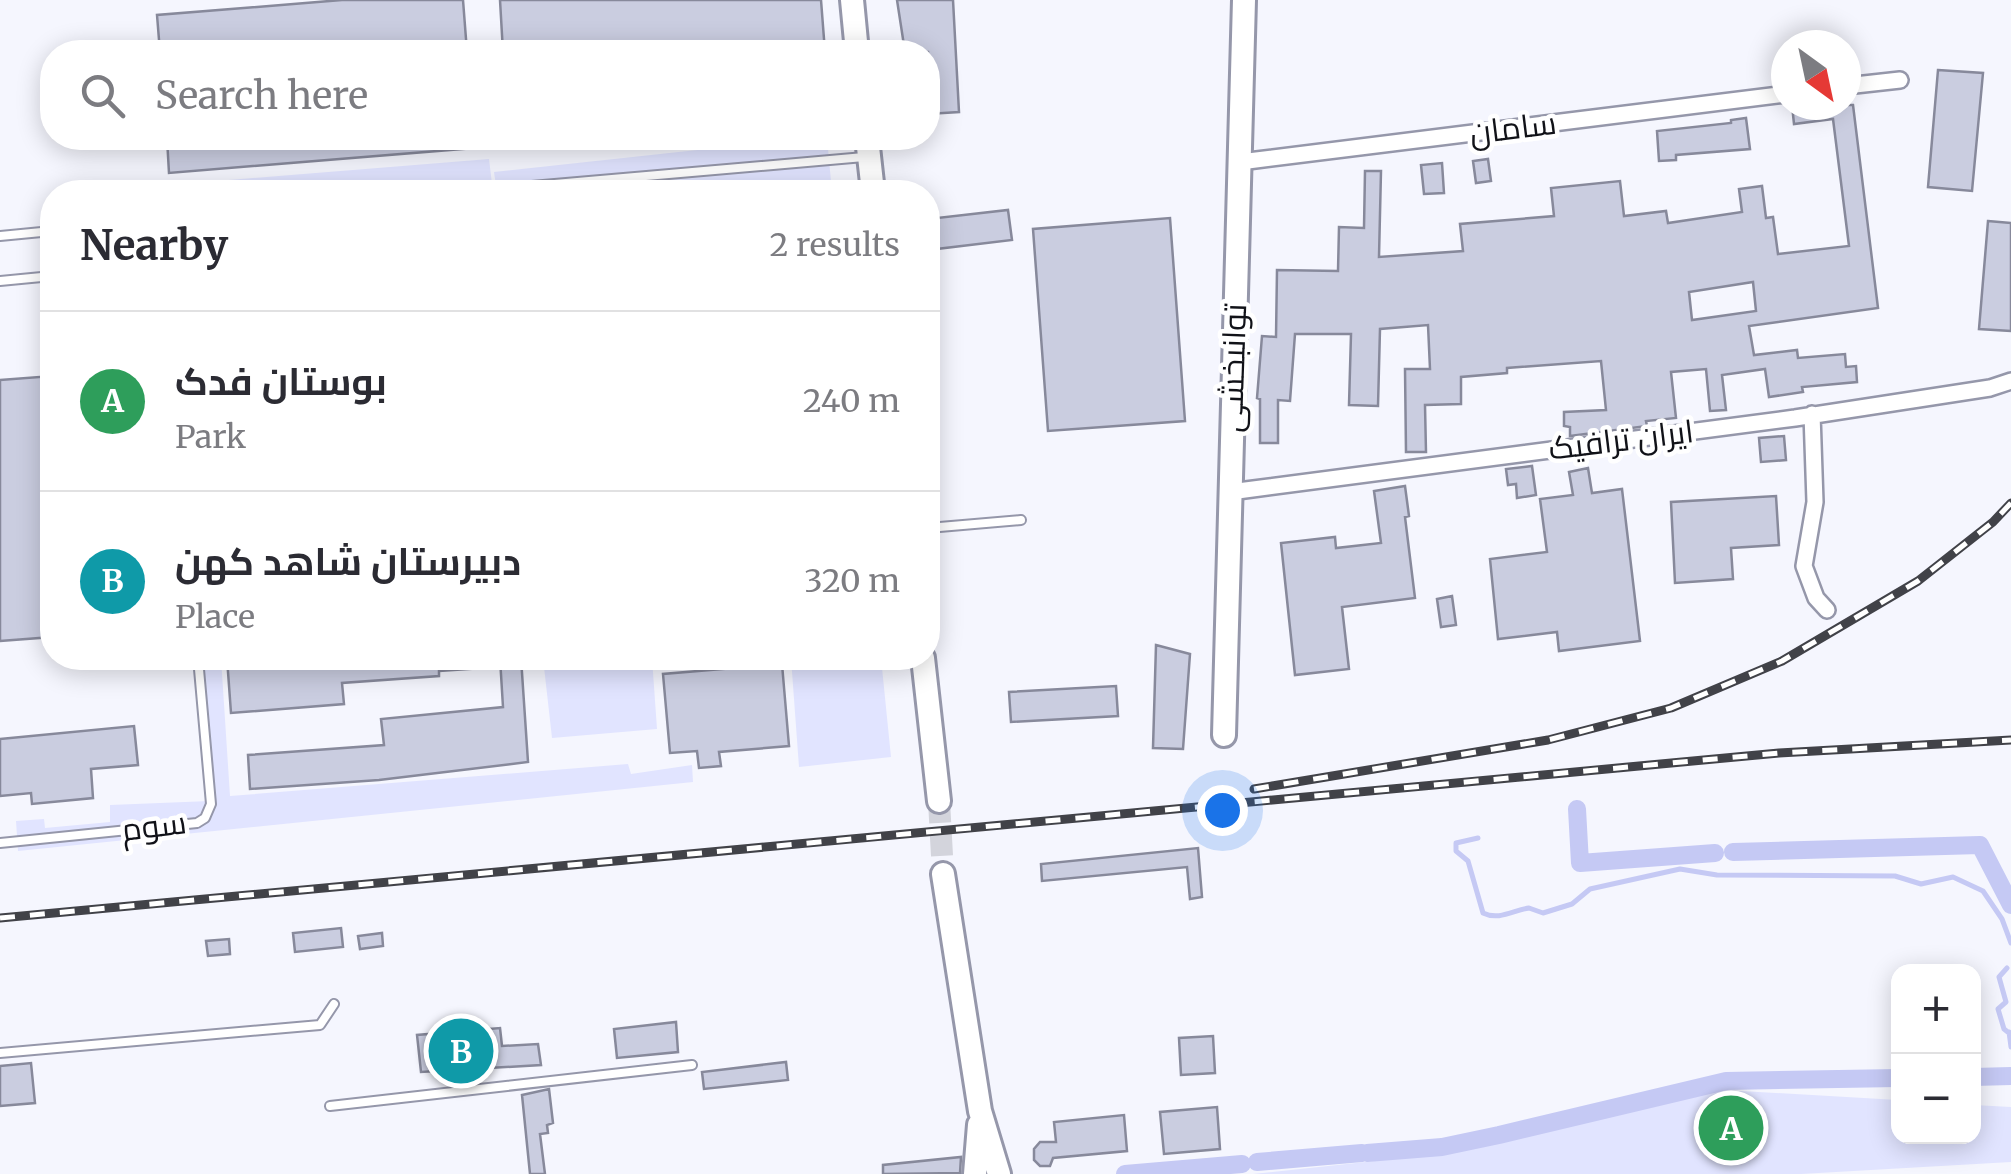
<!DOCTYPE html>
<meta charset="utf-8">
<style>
body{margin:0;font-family:Merriweather,Cairo,serif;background:#f7f7f7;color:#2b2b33}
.controls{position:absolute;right:30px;bottom:30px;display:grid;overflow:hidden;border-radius:20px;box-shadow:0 5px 25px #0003}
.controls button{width:90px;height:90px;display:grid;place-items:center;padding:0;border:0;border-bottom:2px solid #e1e1e2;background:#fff;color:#2b2b33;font:50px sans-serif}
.compass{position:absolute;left:1771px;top:30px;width:90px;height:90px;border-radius:50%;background:#fff;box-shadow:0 5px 25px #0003;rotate:147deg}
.you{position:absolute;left:1222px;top:810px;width:35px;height:35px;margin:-25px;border:8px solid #fff;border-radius:50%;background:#1a73e8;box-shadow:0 0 0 15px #1a73e833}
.badge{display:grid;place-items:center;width:65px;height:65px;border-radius:50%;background:#db2777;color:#fff;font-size:32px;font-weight:700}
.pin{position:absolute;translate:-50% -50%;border:5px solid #fff;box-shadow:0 2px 10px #0006}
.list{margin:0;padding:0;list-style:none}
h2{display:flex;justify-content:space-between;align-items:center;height:130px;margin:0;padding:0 40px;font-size:42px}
h2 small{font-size:32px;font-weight:400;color:#7c7c81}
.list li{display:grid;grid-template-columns:65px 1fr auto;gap:30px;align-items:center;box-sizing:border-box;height:180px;padding:0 40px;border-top:2px solid #e1e1e2}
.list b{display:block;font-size:38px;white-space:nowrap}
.list p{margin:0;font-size:32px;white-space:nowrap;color:#7c7c81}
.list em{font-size:32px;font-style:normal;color:#7c7c81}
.icon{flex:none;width:55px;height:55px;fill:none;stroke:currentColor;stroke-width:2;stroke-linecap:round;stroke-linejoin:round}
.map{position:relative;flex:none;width:2011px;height:1174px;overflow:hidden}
.search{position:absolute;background:#fff;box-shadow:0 5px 25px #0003;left:40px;top:40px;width:900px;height:110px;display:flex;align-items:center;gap:25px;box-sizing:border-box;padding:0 35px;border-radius:40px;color:#7c7c81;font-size:38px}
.panel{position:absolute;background:#fff;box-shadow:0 5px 25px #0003;left:40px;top:180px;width:900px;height:490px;border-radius:40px}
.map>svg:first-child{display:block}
.green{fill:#e1e4ff}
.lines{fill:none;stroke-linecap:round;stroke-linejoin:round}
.stream{stroke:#c5c9f4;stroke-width:5}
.canal{stroke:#c5c9f4;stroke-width:18}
.building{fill:#cacde0;stroke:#87899b;stroke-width:2.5;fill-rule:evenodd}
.secondary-tunnel{stroke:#d3d4dc;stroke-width:22;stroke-dasharray:22 11;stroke-linecap:butt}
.lane-casing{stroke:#9597aa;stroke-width:12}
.street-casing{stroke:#9597aa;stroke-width:20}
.secondary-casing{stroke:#9597aa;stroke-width:28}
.lane{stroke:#fff;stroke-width:8}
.street{stroke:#fff;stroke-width:15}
.secondary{stroke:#fff;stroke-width:22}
.rail-casing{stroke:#414248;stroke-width:9}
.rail{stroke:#fff;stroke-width:5;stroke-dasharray:15;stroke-linecap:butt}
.labels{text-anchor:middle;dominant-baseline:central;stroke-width:9;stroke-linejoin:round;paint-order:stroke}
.street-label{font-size:32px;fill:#111218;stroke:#fff}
</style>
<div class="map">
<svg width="2011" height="1174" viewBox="0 0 2011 1174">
<rect width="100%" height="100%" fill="#f5f6fe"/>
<path class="green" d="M809 138H827L832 192H497L494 172Z
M489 159 493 192H188L192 183Z
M200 658H221L230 796 628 764 631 774 692 765 693 782 18 851 16 821 44 819 45 828 110 822V805L210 801Z
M543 658H652L657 729 552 738Z
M661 658H786L661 669Z
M791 658H881L891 757 799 767Z
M1724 1090 1898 1100V1136H1974V1105L2011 1107V1162L1801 1174H1253L1458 1152Z"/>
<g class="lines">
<path class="stream" d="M1478 838 1456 843V851L1468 861 1483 913C1499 921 1514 910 1529 908L1543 913 1572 904 1590 889 1680 869 1717 875 1895 876 1921 884 1953 877 1983 891 2002 919 2011 943
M2007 968 1999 977 2006 1002 1998 1009 2004 1029 2009 1033
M2009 1032 2011 1047"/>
<path class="canal" d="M1577 809 1580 863 1715 853
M1733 852 1980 845 2011 905
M1974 1077 2011 1076
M1367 1153 1442 1147 1499 1135 1726 1081 1898 1078
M1257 1162 1362 1153
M1125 1174 1242 1164"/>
</g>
<path class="building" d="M342 0H463L467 52H160L157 15Z
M500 0H821L825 52H724L723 42 610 52H503Z
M897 0H953L959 112 928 114V52H905Z
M1938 70 1983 73 1972 191 1928 187Z
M1792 105H1853L1878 308 1749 326 1754 355 1797 350 1798 358 1845 354 1846 367 1856 366 1857 382 1802 387 1803 392 1769 397 1765 369 1722 375 1726 410 1710 411 1706 369 1671 372 1676 418 1646 421 1647 426 1570 436V427L1564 426V412L1606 410 1601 361 1507 368V373L1461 377V404L1425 405 1426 452H1406L1405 369H1430L1428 325 1380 329 1378 406 1349 405 1351 334H1295L1290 401 1278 400V443H1260V399L1257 398 1262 336 1276 337 1277 270 1338 271 1339 227 1364 228 1365 171H1381L1379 257 1463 251 1460 224 1554 216 1551 188 1620 181 1624 216 1666 211 1668 223 1742 212 1739 189 1762 186 1766 218 1773 217 1778 254 1849 246 1833 119 1794 124ZM1753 282 1756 311 1692 320 1689 292Z
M1746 118 1750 149 1676 155V160L1659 161 1657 131 1731 123V120Z
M167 138H485L486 147 169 173Z
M1488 159 1491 181 1476 183 1473 161Z
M1442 163 1444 193 1424 194 1421 165Z
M1008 210 1012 240 928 250V219Z
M1170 218 1185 421 1048 431 1033 229Z
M1988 221 2011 223V331L1979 329Z
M52 376V637L0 641V380Z
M1784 436 1786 460 1761 462 1759 438Z
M1532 466 1536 495 1517 498 1516 484 1508 485 1506 469Z
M1588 468 1592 493 1622 489 1640 641 1559 651 1557 632 1498 639 1490 559 1547 552 1540 499 1573 495 1569 472Z
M1405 486 1409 516 1405 517 1415 598 1342 607 1349 669 1295 675 1281 543 1335 537 1336 548 1381 543 1374 491Z
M1776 496 1779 545 1731 548 1733 579 1675 583 1671 502Z
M1452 596 1456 625 1441 627 1437 599Z
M1156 645 1190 654 1183 749 1153 748Z
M227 658H481L482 668 439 671V676L342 683 344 704 231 713Z
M500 658H521L528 762 379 780 250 789 248 755 384 745 381 719 503 707Z
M782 664 789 746 719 752 721 766 699 768 697 751 670 753 663 674Z
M1116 686 1118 716 1011 722 1009 692Z
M134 726 138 765 91 769 93 798 32 804 31 793 0 796V739Z
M1198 848 1202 897 1190 899 1187 867 1042 881 1041 864Z
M341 928 343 947 295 952 293 933Z
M382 933 383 946 360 949 358 936Z
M229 939 230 954 208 956 206 941Z
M676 1022 678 1052 617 1058 614 1029Z
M500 1028 502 1046 538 1044 541 1065 421 1072 417 1035Z
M1213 1036 1215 1073 1181 1075 1179 1038Z
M786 1062 788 1080 704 1089 702 1072Z
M31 1063 35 1103 0 1106V1066Z
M549 1089 553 1123 547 1125 548 1133 540 1134 545 1174H530L522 1095Z
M1217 1107 1220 1149 1164 1154 1160 1112Z
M1124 1115 1127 1151 1053 1158 1050 1166H1040L1034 1160V1149L1040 1142H1056L1054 1122Z
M961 1157 960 1173 883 1174V1165Z"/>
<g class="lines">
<path class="secondary-tunnel" d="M939 801 943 874"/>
<defs>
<path id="lane" d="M463 192 864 157
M0 236 52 231
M0 281 52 276
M928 528 1021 520
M0 843 197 823 205 818 211 804 198 658
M0 1053 320 1025 334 1004
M330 1106 692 1065"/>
<path id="street" d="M1846 86 1900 80
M1240 162 1786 94
M1812 414 1815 502 1804 566 1816 598 1827 610
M1230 492 1795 418 1990 388 2011 381"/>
<path id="secondary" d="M852 0 857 52
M867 138 873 192
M923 658 939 801
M1224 735 1244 0
M943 874 980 1111 999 1174
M975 1174 979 1125"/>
</defs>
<use href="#lane" class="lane-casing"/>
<use href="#street" class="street-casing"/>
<use href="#secondary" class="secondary-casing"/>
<use href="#lane" class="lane"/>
<use href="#street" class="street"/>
<use href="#secondary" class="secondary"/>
<defs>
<path id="rail" d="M1254 789 1548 740 1671 708 1782 661 1918 581 1993 522 2011 503
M0 918 1779 753 2011 740"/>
</defs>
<use href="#rail" class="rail-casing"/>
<use href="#rail" class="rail"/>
</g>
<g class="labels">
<g class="street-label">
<text transform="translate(1513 128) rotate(-7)">سامان</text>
<text transform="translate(1233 368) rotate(-88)">توانبخشی</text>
<text transform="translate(1621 440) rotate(-7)">ایران ترافیک</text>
<text transform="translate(154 826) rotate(-7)">سوم</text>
</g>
</g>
</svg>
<div class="controls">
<button>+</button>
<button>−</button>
</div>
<svg class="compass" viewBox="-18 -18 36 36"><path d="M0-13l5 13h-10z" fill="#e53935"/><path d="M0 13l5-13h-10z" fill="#7c7c81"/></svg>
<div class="you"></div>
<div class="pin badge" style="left:1731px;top:1128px;background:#2e9e5b">A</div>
<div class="pin badge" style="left:461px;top:1051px;background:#0f9aa8">B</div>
<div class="search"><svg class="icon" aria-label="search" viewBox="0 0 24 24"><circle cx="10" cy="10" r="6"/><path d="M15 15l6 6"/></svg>Search here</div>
<section class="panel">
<h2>Nearby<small>2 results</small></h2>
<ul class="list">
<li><span class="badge" style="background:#2e9e5b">A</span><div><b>بوستان فدک</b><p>Park</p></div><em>240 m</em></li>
<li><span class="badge" style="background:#0f9aa8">B</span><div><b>دبیرستان شاهد کهن</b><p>Place</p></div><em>320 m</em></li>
</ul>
</section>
</div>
